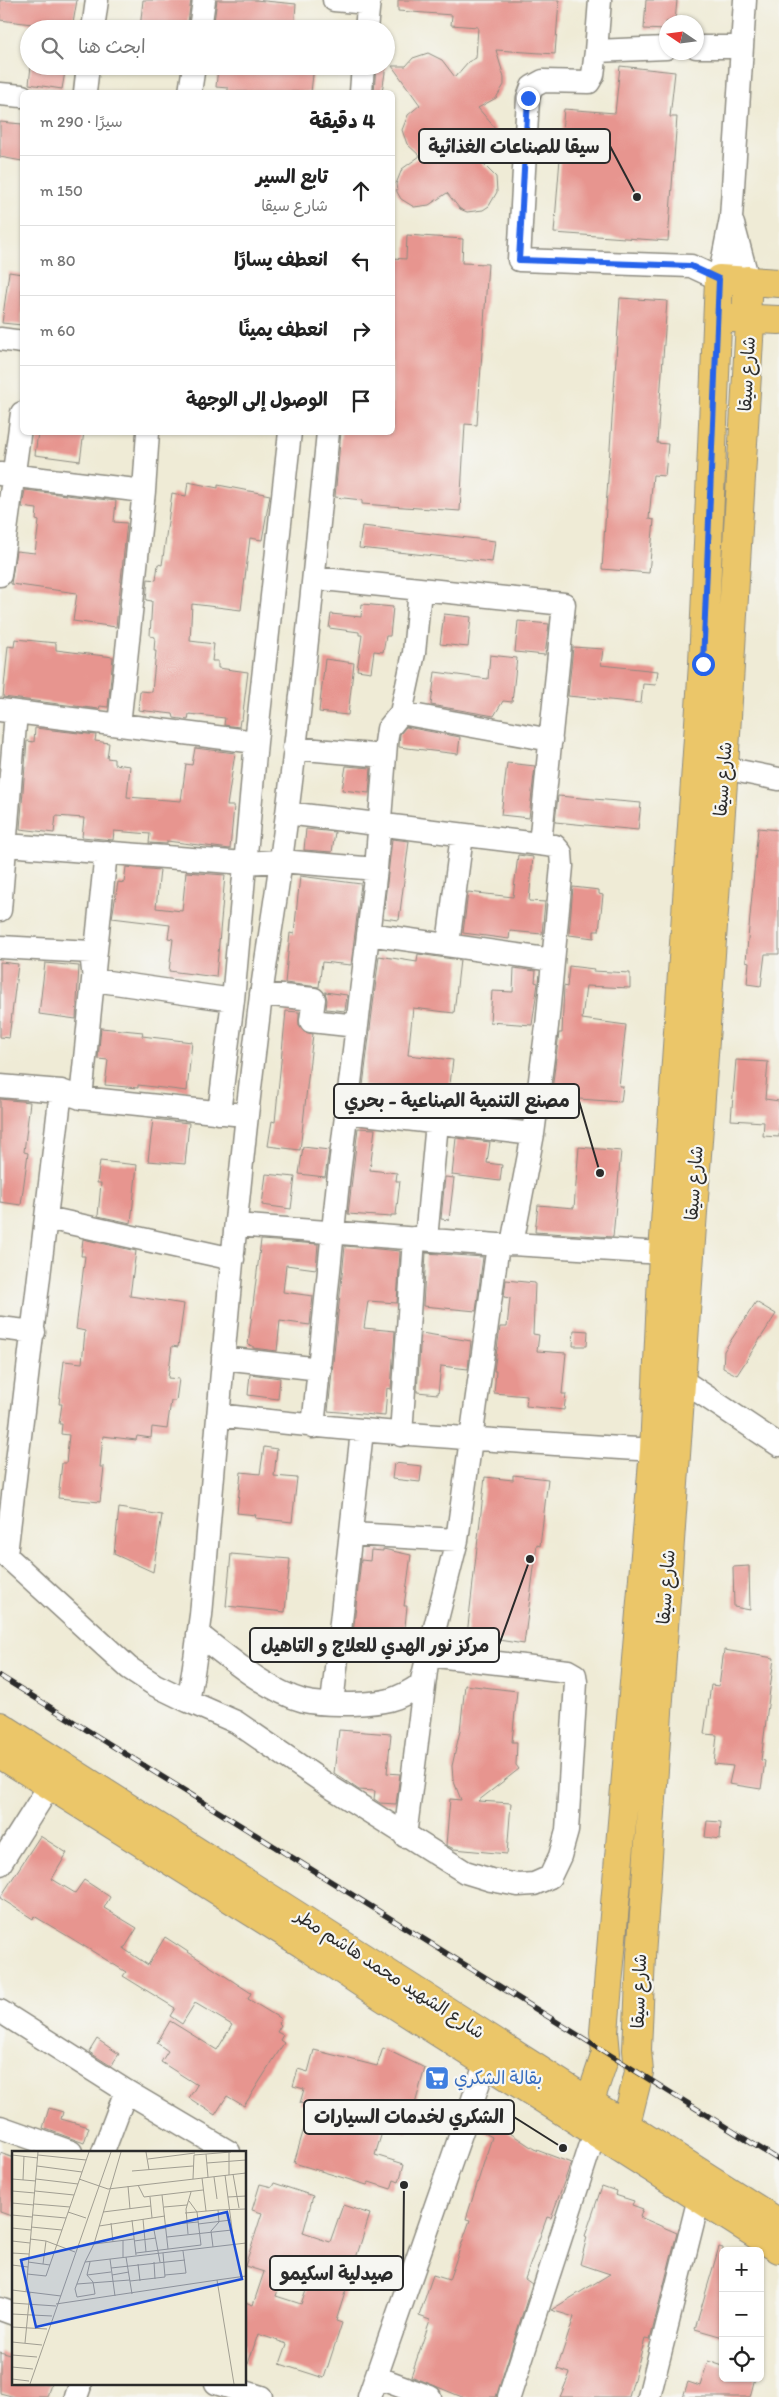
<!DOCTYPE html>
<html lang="ar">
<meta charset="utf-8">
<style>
body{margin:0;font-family:Itim,"Playpen Sans Arabic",sans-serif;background:#f2f2f2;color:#222;direction:rtl}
.controls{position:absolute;right:15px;bottom:15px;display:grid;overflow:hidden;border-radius:8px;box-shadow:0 1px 4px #0004}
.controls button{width:45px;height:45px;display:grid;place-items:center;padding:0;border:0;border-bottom:1px solid #e0e0e0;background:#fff;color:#222;font:25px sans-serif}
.compass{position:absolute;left:659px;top:15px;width:45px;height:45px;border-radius:50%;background:#fff;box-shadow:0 1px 4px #0004;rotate:283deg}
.stop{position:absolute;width:15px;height:15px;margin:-11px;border:4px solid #2563eb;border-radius:50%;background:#fff}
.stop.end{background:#2563eb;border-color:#fff;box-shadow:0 1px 5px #0008}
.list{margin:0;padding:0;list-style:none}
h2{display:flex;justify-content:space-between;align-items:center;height:65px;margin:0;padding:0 20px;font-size:21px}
h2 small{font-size:16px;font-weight:400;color:#767676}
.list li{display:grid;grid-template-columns:32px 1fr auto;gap:15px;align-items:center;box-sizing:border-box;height:70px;padding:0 20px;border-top:1px solid #e0e0e0}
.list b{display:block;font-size:19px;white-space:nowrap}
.list p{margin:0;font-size:16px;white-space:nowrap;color:#767676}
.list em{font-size:16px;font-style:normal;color:#767676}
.icon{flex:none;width:28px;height:28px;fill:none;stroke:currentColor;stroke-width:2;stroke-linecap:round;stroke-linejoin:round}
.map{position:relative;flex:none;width:779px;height:2397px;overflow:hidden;direction:ltr}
.search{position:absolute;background:#fff;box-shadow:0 1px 4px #0004;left:20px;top:20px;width:375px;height:55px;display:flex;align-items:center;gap:12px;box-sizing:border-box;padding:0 18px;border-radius:28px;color:#767676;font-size:19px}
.panel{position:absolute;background:#fff;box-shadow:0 1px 4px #0004;left:20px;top:90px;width:375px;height:345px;border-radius:8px;direction:rtl}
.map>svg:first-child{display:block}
.building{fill:#e7958f;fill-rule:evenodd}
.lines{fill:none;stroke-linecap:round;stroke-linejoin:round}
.minor-casing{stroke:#8d8b80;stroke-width:25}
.major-casing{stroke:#8d8b80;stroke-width:30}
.minor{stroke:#fff;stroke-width:22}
.major{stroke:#ebc669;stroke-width:28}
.rail-casing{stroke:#2b2b2b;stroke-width:5.5}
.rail{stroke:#f6f6f2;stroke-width:4;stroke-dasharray:11;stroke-linecap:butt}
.route{stroke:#2563eb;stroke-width:6}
.labels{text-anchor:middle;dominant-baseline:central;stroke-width:4.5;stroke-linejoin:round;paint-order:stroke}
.street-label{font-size:18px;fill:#2b2b2b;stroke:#f6f6f2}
.shop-label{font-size:18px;fill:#366cbe;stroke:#f6f6f2;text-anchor:start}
.inset-road{fill:none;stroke:#a19e92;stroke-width:1}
.view{fill:#1d4ed8;fill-opacity:0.15;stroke:#1d4ed8;stroke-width:2.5}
.inset-edge{fill:none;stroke:#2b2b2b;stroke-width:2.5}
.leader{fill:none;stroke:#2b2b2b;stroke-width:2}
.callout-dot{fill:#2b2b2b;stroke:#f6f6f2;stroke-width:2}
.callout{fill:#f6f6f2;stroke:#2b2b2b;stroke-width:2}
.callout-label{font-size:19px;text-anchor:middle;font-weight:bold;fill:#2b2b2b}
</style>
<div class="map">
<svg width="779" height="2397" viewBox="0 0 779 2397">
<rect width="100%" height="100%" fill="#f6f6f2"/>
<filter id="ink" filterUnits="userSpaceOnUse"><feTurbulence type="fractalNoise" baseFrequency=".02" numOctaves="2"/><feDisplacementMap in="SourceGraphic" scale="10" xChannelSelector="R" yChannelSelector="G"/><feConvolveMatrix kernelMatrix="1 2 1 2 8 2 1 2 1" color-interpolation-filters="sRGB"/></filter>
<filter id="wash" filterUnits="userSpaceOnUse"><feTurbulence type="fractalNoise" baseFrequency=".0096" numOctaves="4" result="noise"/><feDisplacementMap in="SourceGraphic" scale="20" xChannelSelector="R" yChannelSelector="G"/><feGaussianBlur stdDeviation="1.12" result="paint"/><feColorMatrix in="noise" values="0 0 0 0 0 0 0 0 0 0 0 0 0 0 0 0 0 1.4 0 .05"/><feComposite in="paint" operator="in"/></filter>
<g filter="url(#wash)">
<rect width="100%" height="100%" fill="#efebd6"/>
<g id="blocks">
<path class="building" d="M0 0H77L72 29 0 20Z
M143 0H191L187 29H140Z
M217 0H255L296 4 294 29H213Z
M398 0H559L555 54 496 50 504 77V85L496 98 478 108 496 129 494 144 482 163 496 177 497 192 489 206 483 210 467 212 460 209 447 193 429 205 414 207 401 199 397 192 396 184 402 169 420 156 407 144 402 130 408 115 420 105 392 66H406L413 58 428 53 442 60 455 77 468 62 476 58 478 27 451 25 452 15 398 11Z
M646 0H677L675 22H666V30L644 29Z
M31 66H66L62 89 29 84Z
M234 66H314L311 92H228V88L216 87 218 67 234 69Z
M376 66H386L382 92H374Z
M620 66 675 72 670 117H677L668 241 554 233 564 109 615 113Z
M0 122 22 124V161L0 157Z
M407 235 463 239 462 263 488 264 477 425 465 424 460 511 362 504V500L335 497 341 432H392V258L406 259Z
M9 272 22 274V325L2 323Z
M620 298 667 301 657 443 668 444 665 476 653 475 649 519 654 520 649 573 602 569Z
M38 432H84L80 461 35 455Z
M188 482 218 488V485L270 495 262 540 250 538 241 610 192 604 190 641 214 644 212 661H218V668L248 672 242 720H240L239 727 224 725 225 718 189 714 188 720 174 718 173 714 138 710 140 691 152 692 156 651H154L155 637 150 636 152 601 146 600 148 579 156 580 158 564 162 565 172 493 186 496Z
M25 490 116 501 114 522 127 523 116 627 73 621 77 593 11 584 16 551 35 553 39 521 36 520 37 509 22 507Z
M362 526 495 541 492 562 359 548Z
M362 604 393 607 390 636H386L383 652 374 651 371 672 357 670 362 635H359V632L329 628 331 614 361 617Z
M444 614 471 617 468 647 440 644Z
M518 621 549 624 545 655 515 652Z
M15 639 56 643V650L113 657 108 707 100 706 99 709 3 697 8 646 14 647Z
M573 647 603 649 601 665 658 671 656 685 643 684 641 703 568 696Z
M490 655 517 658 512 702 503 701 494 716 431 705 435 672 488 679Z
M325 659 354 663 348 715 319 712Z
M406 727 460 737 458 754 399 747 400 734Z
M35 728 96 735 95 741 109 743 107 758 114 759V764L130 766 127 797 181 801 186 764 192 765 195 748 235 753 227 806H234L230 849 167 841V844L149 843 150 834 114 831 113 840 82 837 84 818 56 816 54 833 20 829 27 741 34 742Z
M507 763 535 766 529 818 501 815Z
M346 766 371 768 369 793 342 790Z
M558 796 641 803 638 830 555 822Z
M758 828 779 830V954H765L761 986 747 984 749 962 746 961Z
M306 829 335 832 332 852 304 850Z
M392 839 409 841 399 920 383 918Z
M518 855 533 857 529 901 545 902 542 934 510 931 509 939 463 933 468 892 513 897Z
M126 867 160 870 156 908 182 911 186 872 225 875 216 977 169 971 173 939 168 938 170 925 112 918 118 882 124 883Z
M300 876 361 884 351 965 322 962 319 987 285 983 290 933 294 934Z
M573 887 599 890V894L603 895 599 931H594V938L569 935Z
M418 954 460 960 454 1013 413 1008 408 1055 453 1060 449 1092 402 1086 401 1090 363 1086 379 956 417 962Z
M0 962 18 964 9 1038 0 1037Z
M45 963 79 966 76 1019 39 1014Z
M569 966 594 969 593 971 630 973V988L586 986 582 1019 626 1025 619 1086H623L621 1102 565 1098 563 1108 550 1107 559 1033H562L564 986 567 987Z
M514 968 536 971 535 982 538 983 532 1025 490 1022 492 991 513 992Z
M325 992 347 995 345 1011 326 1009 327 1000Z
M286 1011 299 1012V1026L304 1032 313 1034 300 1150 268 1146 272 1121 275 1122Z
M101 1028 143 1032 142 1036 192 1042 187 1091 138 1085V1088L105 1085 108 1060 98 1059Z
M736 1060 768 1062 765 1099 779 1101V1137L763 1136 764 1122 731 1120Z
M0 1099 30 1102 24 1152 28 1153 21 1205 0 1202Z
M153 1119 189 1123 185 1164 148 1161Z
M358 1128 375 1129 370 1170 397 1173 396 1181H400L396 1215H391V1217L348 1214Z
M456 1138 490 1142 487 1163 502 1165 500 1181 452 1175Z
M303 1147 329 1150 325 1177 299 1174Z
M579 1147 621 1151 613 1237 535 1232 538 1205 574 1208Z
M100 1161 137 1165 131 1223 98 1216 101 1183H97Z
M266 1174 295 1177 291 1209 262 1205Z
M445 1177 454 1178 449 1220 441 1219Z
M83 1239 136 1251 130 1296 184 1304 178 1347 172 1346 168 1378 179 1379 176 1401H171L167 1429 152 1427 151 1438 137 1436 136 1440 103 1436 100 1467H104L100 1502 58 1498 62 1463H66L69 1435 61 1434 62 1424H59L62 1404H59L64 1361 82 1363 85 1331 76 1329 85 1256H81Z
M261 1240 318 1244 316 1269 286 1265 283 1292 313 1296 310 1325 280 1321 277 1351 253 1348V1346L248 1345Z
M345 1246 400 1251 397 1303 368 1301 364 1328 395 1331 391 1389 387 1388 385 1416 328 1411Z
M426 1253 483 1257 476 1311 423 1306Z
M506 1280 535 1283 533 1334 539 1335 537 1351 566 1353 562 1394H566L564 1410 526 1406 527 1396 494 1393 496 1371H494L500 1327H507L510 1298 504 1297Z
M756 1302 776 1314 737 1375 723 1368 724 1351Z
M574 1330 588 1331 587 1346H573Z
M421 1333 471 1341 468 1369 441 1366 438 1394 417 1392Z
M250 1374 280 1378 278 1399 248 1395Z
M264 1447 277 1449 274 1476 297 1478 292 1522 255 1518 256 1515 237 1513 241 1472 260 1474Z
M394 1463 422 1466 420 1482 392 1479Z
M513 1475 548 1479 540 1546 537 1545 524 1644 467 1635 485 1477 513 1480Z
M119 1508 162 1515 153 1572 114 1554Z
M383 1549 411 1555 404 1606H407L403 1648 352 1643 361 1560 370 1561 371 1550 383 1551Z
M231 1554 290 1559 285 1612 226 1606Z
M749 1566 750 1610 734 1607 733 1567Z
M724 1650 774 1658 761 1760 765 1761 761 1789 729 1784 733 1766 714 1764 717 1735 704 1734 711 1685 719 1686Z
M465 1685 517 1691 512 1742H517L516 1765 519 1769 478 1801 511 1803 507 1854 454 1849 446 1845 450 1799 461 1800 453 1779 452 1766 460 1731Z
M339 1730 391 1734 387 1773 400 1774 396 1804 380 1803 374 1799 375 1791 359 1790 334 1773Z
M707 1821 721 1822 720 1839 705 1837Z
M40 1836 67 1853 52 1879 75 1893 84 1880 110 1897 104 1908 137 1928 124 1949 148 1965 165 1937 251 1993 248 1999 281 2019 279 2023 281 2025 277 2032 283 2035 280 2040 284 2043 244 2106 227 2096 215 2115 189 2098 197 2085 161 2062 168 2051 157 2043 170 2021 217 2050 232 2025 195 2003 182 2024 170 2016 175 2008 123 1976 126 1972 71 1938 34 1916 33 1919 0 1898Z
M97 2039 119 2054 111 2066 89 2052Z
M383 2048 425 2068 407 2133 384 2126 375 2155 404 2164 399 2182 394 2180 391 2189 369 2182 367 2185 294 2163 311 2105 300 2103 304 2089 293 2086 298 2069 308 2072 314 2050 377 2066Z
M49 2108 63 2112 61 2119 89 2127 84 2143 43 2128Z
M486 2117 534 2149 571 2163 551 2218 547 2217 525 2279 532 2284 496 2397H462L411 2376 430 2320 419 2316 433 2275 449 2280 470 2220 466 2219 492 2137 483 2132Z
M0 2153 14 2158V2217L0 2212Z
M274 2183 313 2196 303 2233 330 2242 343 2205 370 2214 336 2321 342 2323 324 2378 280 2364 287 2344 258 2334 248 2364 245 2363V2302L253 2305 264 2272 245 2266 262 2213 252 2210 260 2184 272 2187ZM286 2266 311 2275 301 2304 276 2296Z
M602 2186 616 2191 615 2195 634 2201 632 2205 643 2209 640 2217 677 2233 650 2340 645 2339 629 2397H560L570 2373 557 2369 574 2317 551 2310 610 2274 580 2264 587 2237 585 2236Z
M719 2247 723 2248V2337L695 2329Z
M0 2352 14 2356V2383H51L47 2397H15L0 2393Z
M708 2361 723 2366V2378H755L750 2397H683L688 2382 700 2386Z"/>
</g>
</g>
<g filter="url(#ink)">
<use href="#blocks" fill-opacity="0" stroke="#8d8b80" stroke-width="1"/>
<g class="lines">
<defs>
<path id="minor" d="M334 0 368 3
M600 0 596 51 666 48
M93 29 97 0
M200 29 204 0
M366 29 369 0
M696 47H741
M596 51 593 75 589 82 543 81 532 87 528 98 519 260 691 266 719 279 731 218 745 0
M85 92 88 66
M190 92 194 66
M361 92 363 66
M0 94 22 96
M733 224 748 280
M0 339 22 342
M0 474 144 491
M0 575 22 413
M314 578 564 604 540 844
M0 710 256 742
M401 713 551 740
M119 725 144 491 148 432
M294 748 384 756
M724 768 779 779
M287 813 555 846 561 853 562 866 547 1026 533 1134 512 1244
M6 845 245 863 281 861 376 869
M0 910 16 712
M368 934 553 960
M448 944 462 835
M0 947 91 952 94 980 233 1000
M261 994 314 999 311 1021 357 1026
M0 1086 61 1091 81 1098 234 1114
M81 1098 106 852
M347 1112 533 1134
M219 1113 233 1000 256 742 290 432
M47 1218 233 1259
M236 1225 498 1245 512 1244 663 1253
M426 1239 437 1123
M0 1328 34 1332
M223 1358 320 1369
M680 1379 779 1445
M218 1415C363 1433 508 1441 654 1450
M313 1427 338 1182 376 869 386 743 388 729 401 713 414 653 420 590
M401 1435 414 1238
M352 1534 457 1540
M0 1550 129 1668 155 1685 188 1701
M6 1554 61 1091
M198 1634C228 1657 267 1691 304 1701 320 1705 337 1704 353 1704 383 1703 397 1701 421 1684L428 1655 568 1671 575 1675 576 1682 567 1831 560 1856 550 1877 534 1884 518 1885 491 1880 465 1872 332 1788 236 1722 188 1701C194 1672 197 1643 201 1615 219 1408 235 1202 261 996 267 951 275 906 281 860 300 718 314 575 328 432
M332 1704 362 1431
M405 1836 428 1655 457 1540 498 1245
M0 1864 50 1785
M0 2011 126 2091 229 2152
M0 2127 71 2152
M103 2152 126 2091
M0 2309 14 2314
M376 2377 430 2397
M216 2383 261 2397
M76 2397 81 2383
M369 2397 486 2062 494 2049
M509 2397 595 2132
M649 2397 699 2198"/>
<path id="major" d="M732 318 779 320
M0 1726 779 2223
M0 1754 303 1944 383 1997 779 2249
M582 2124 606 2053 604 2032 654 1450 663 1253 703 664 719 279 779 283
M620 2148 639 2072 637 2050 641 1956 724 768 750 323 746 318 748 280"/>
</defs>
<use href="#minor" class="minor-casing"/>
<use href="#major" class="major-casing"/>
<use href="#minor" class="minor"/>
<use href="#major" class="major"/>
<defs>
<path id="rail" d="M0 1676 779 2160"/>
</defs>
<use href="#rail" class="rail-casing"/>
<use href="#rail" class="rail"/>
</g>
</g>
<g class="lines" filter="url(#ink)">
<path class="route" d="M528 98 519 260 691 266 719 279 703 664"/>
</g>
<defs>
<symbol id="supermarket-square" viewBox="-11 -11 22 22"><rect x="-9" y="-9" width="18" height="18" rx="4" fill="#3f7fe0" stroke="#f6f6f2"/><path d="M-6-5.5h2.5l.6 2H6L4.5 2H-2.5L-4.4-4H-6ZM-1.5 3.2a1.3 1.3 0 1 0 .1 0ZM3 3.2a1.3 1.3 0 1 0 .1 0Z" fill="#fff"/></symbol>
</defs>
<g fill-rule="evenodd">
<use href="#supermarket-square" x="423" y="2064" width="28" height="28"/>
</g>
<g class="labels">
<g class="street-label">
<text transform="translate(747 374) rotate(-87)">شارع سيقا</text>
<text transform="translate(723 779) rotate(-86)">شارع سيقا</text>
<text transform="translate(694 1183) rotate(-86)">شارع سيقا</text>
<text transform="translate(666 1587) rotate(-86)">شارع سيقا</text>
<text transform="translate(390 1974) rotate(33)">شارع الشهيد محمد هاشم مطر</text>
<text transform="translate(639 1991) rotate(-88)">شارع سيقا</text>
</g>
<g class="shop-label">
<text x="454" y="2078">بقالة الشكري</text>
</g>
</g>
<g transform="translate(12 2151)">
<rect width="234" height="234" fill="#efebd6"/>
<path class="inset-road" d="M134 1 137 19M194 3 196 26M0 4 26 7M26 4 74 9M182 4 219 1M136 8 183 2M195 12 234 9M25 15 70 21M120 20 181 15M221 23 227 57M213 24 222 93M217 24V1M202 26 205 48M190 27 194 60M0 28 24 30M24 28 66 33M67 28 96 38 234 22M181 28 182 4M11 29 12 5M126 34 132 46 191 39M116 35 118 58M0 40 23 42M23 40 62 44M150 44 156 98M138 46 140 67M216 46 234 45M177 50 185 61 189 94M0 52 22 54M22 53 58 56M152 56 175 54M206 59 234 58M56 61 74 67M91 61 139 55M173 62 206 59 207 71 199 80 201 96M0 64 20 66M21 64 54 67M131 68 134 101M120 69 124 104M99 72 101 91M186 73 219 69M154 74 186 71M87 75 153 65M19 76 50 79M0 77 19 79M142 79 148 111M134 80 154 77M176 83 174 58 179 41M155 86 220 79M18 88 34 90 63 101M111 89V106M0 90 18 92M122 90 144 87M82 93 122 88M0 102 17 103M124 102 189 94M114 106 120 143M98 108 103 145M16 111 38 114M73 111 82 93 109 1M78 111 75 124 81 131 83 143 65 146 63 138 73 111 234 92M142 111 143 128M31 113 34 90M126 113 128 130M0 114 16 116M99 117 173 109M15 123 34 125 77 1M75 124 99 121M100 124 117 121M153 124 174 122 171 100M205 129 234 125M118 130 153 126 151 102M65 133 118 129M0 139 49 145M14 140 26 1M0 152 44 155M44 153 205 129 222 233M0 163 40 165M0 176 35 178M0 191 30 194M13 192 18 141M0 204 25 206M0 216 21 218M0 228 17 230M18 233 99 1"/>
<path class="view" d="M215 61 230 128 24 176 9 109Z"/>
<rect width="234" height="234" class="inset-edge"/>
</g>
<path class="leader" d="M637 197L610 146M600 1173L579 1101M530 1559L499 1645M563 2148L514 2117M404 2185L403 2273"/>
<g class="callout-dot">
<circle cx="637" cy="197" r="5"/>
<circle cx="600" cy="1173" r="5"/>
<circle cx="530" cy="1559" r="5"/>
<circle cx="563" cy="2148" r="5"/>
<circle cx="404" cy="2185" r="5"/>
</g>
<g class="callout">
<rect x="419" y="129" width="191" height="34" rx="5"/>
<rect x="334" y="1084" width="245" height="34" rx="5"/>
<rect x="250" y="1628" width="249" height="34" rx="5"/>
<rect x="304" y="2100" width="210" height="34" rx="5"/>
<rect x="270" y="2256" width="133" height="34" rx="5"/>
</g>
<g class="callout-label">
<text x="514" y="153">سيقا للصناعات الغذائية</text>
<text x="457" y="1107">مصنع التنمية الصناعية - بحري</text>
<text x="375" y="1652">مركز نور الهدي للعلاج و التاهيل</text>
<text x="409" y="2123">الشكري لخدمات السيارات</text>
<text x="337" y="2280">صيدلية اسكيمو</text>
</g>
</svg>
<div class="controls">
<button>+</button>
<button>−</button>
<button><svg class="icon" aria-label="locate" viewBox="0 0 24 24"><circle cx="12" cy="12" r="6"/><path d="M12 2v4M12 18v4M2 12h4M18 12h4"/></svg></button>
</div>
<svg class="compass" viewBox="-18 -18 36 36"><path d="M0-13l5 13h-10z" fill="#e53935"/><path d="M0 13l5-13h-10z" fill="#767676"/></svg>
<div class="stop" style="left:703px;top:664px"></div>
<div class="stop end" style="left:528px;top:98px"></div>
<div class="search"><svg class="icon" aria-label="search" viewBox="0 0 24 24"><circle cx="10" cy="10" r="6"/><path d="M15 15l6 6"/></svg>ابحث هنا</div>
<section class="panel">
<h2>4 دقيقة<small>سيرًا · 290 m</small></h2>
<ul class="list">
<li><svg class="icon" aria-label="ahead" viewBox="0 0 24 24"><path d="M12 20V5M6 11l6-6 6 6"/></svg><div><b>تابع السير</b><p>شارع سيقا</p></div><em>150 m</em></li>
<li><svg class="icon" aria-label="left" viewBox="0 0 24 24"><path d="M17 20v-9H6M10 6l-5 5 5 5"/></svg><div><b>انعطف يسارًا</b></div><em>80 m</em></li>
<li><svg class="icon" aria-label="right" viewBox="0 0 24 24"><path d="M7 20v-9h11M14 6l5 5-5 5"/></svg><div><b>انعطف يمينًا</b></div><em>60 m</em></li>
<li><svg class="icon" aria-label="arrive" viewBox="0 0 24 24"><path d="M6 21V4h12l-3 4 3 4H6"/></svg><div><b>الوصول إلى الوجهة</b></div></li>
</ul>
</section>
</div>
